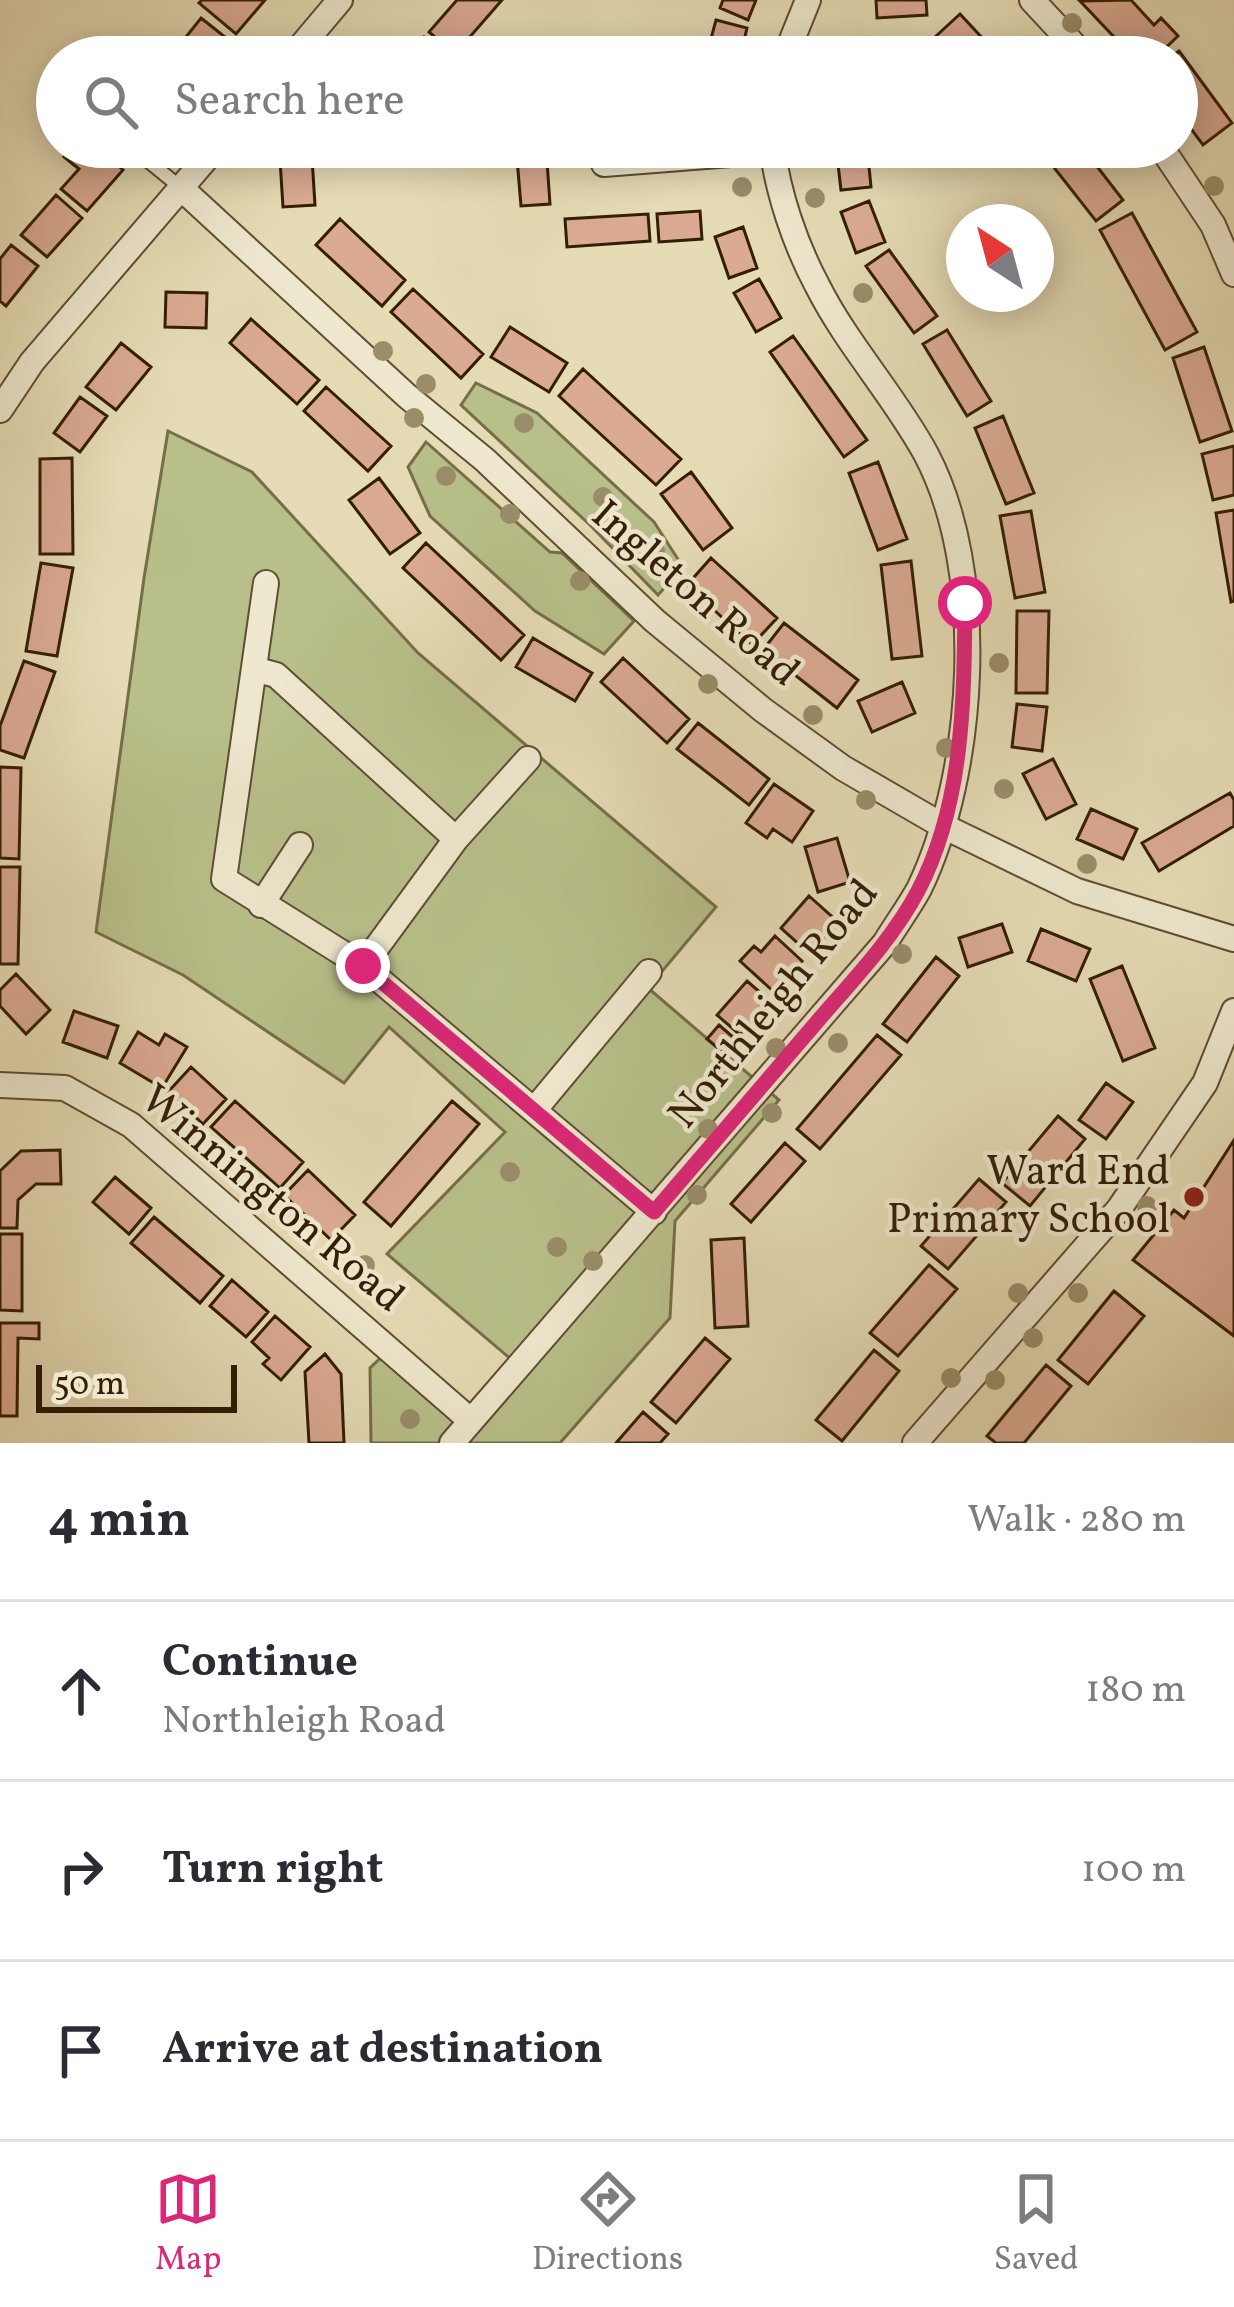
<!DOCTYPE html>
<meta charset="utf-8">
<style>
body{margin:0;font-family:Vollkorn,serif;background:#f2f2f3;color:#2b2b33}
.compass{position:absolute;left:946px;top:204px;width:108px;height:108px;border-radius:50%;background:#fff;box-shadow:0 6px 30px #0003;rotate:324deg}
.scale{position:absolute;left:36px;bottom:30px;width:201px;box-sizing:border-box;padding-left:12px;border:6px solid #341e06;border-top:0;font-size:33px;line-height:42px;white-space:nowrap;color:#341e06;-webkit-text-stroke:9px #eee8ce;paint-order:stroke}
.stop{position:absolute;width:36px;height:36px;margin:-27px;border:9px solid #db2777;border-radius:50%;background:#fff}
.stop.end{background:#db2777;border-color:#fff;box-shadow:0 3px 12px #0008}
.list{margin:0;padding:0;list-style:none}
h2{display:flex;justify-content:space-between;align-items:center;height:156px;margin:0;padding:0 48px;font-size:51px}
h2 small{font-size:39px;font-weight:400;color:#7c7c81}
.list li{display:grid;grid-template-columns:78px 1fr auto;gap:36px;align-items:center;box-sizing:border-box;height:180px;padding:0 48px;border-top:3px solid #e1e1e2}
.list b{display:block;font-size:45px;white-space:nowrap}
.list p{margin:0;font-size:39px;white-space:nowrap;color:#7c7c81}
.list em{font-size:39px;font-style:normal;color:#7c7c81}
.icon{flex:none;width:66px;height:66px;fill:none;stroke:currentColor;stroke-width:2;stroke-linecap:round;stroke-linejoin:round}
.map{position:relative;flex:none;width:1234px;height:1443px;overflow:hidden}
.search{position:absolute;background:#fff;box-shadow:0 6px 30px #0003;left:36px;right:36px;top:36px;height:132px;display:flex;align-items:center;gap:30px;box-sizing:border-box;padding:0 42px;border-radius:66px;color:#7c7c81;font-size:45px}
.sheet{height:696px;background:#fff}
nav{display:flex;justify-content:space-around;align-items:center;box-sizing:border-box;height:168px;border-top:3px solid #e1e1e2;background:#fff;font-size:33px;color:#7c7c81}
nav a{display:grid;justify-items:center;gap:6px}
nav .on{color:#db2777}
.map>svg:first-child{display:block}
.green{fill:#b8bf8a;stroke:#766e48;stroke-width:3}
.building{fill:#daaa92;stroke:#341e06;stroke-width:3}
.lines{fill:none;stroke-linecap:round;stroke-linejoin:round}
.lane-casing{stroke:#604d32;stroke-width:16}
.street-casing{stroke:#604d32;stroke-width:28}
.lane{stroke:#eee8ce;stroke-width:12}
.street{stroke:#eee8ce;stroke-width:24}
.tree{fill:#9a8d6a}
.route{stroke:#db2777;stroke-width:15}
.poi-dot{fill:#8f2418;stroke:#eee8ce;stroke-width:4.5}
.labels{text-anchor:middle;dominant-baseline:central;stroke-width:9;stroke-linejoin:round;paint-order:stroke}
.street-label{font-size:42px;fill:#341e06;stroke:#eee8ce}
.poi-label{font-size:42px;fill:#341e06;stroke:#eee8ce;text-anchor:end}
</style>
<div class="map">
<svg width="1234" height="1443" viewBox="0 0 1234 1443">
<rect width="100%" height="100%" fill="#e5dbb4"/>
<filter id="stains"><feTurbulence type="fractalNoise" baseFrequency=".00167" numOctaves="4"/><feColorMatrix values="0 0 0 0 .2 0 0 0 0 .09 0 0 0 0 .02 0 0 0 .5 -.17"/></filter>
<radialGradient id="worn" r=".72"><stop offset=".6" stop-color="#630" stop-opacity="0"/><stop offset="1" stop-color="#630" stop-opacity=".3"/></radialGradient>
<path class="green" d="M476 383 537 413 654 522 683 567 658 595 591 526 461 405Z
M168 431 252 472 418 653 716 907 648 988 779 1100 675 1221 670 1318 560 1443H371L370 1368 389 1350 472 1418 519 1366 387 1254 505 1132 389 1027 344 1083 183 975 96 932 144 578Z
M426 442 550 552 562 553 634 621 604 654 535 611 430 516 408 467Z"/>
<path class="building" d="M202 0H265L236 34 199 3Z
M457 0H502L455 54 429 32Z
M723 0H756L748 20 720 8Z
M876 0H926L927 15 877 18Z
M1131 0 1154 25 1161 18 1178 36 1156 57H1133L1080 1Z
M960 14 1000 57H953L935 37Z
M201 18 230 41 217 57H170Z
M716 20 747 28 740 57H706Z
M424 37 448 57H407Z
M844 39 874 48 871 57H839Z
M1179 51 1232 123 1203 145 1177 110V57H1170Z
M61 147H97L123 170 87 211 61 189 79 169 64 157 68 153Z
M516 147H546L550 204 521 206Z
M836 147H867L871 187 841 190Z
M1046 147H1082L1123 200 1096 221 1041 151Z
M312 158 315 205 283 207 280 160Z
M56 195 82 218 47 257 21 235Z
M869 201 885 242 856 253 841 212Z
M700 211 702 239 659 242 657 214Z
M1132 213 1197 332 1165 350 1100 230Z
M648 214 650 241 567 247 565 219Z
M340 219 405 280 382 306 316 245Z
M743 227 757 268 729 278 715 237Z
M11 245 38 266 6 306 0 301V259Z
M889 250 937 316 914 333 866 266Z
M759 279 781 318 756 332 734 293Z
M413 289 483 354 461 378 391 312Z
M166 292 207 293 206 328 165 327Z
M251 319 319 380 297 404 230 343Z
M510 327 567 363 549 392 491 357Z
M947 330 991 401 967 416 923 344Z
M793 336 867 440 844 457 770 352Z
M121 343 151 367 116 410 86 387Z
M1204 347 1232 431 1200 442 1173 358Z
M583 369 681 459 656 485 559 396Z
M326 387 391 446 368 471 304 411Z
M80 397 107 416 80 452 54 433Z
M1003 416 1034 493 1006 504 975 428Z
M1234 446V495L1213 500 1202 454Z
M72 458 73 554H40V459Z
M878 462 907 539 878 550 849 473Z
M691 472 732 528 703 550 661 494Z
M379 478 420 533 390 554 349 500Z
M1234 510V601L1231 602 1216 513Z
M1031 511 1045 592 1015 598 1000 516Z
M426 543 524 635 501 660 403 568Z
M711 558 777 618 752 645 687 585Z
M911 561 922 656 892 659 881 565Z
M41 563 73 568 57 656 26 651Z
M1017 611H1049L1047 693H1016Z
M784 623 858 680 837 708 763 650Z
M533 638 592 673 575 701 516 667Z
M623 658 689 719 667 743 601 682Z
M24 661 55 672 24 758 0 750V726Z
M902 682 915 713 872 732 858 701Z
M1017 704 1047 707 1042 751 1012 747Z
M698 723 769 779 749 805 677 749Z
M1053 759 1076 804 1046 819 1023 774Z
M0 767 21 768 19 859 0 858Z
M774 784 813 811 792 842 773 829 767 838 746 823Z
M1230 793 1234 800V826L1159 871 1142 843Z
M1091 809 1137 829 1123 859 1077 839Z
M837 838 850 882 818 892 805 847Z
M0 867H20L18 964H0Z
M809 896 838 922 810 954 781 928Z
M1002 924 1012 952 968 967 959 938Z
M1041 929 1090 949 1076 981 1028 961Z
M775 936 802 961 774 992 740 961 754 946 761 952Z
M936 957 959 976 907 1042 883 1024Z
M1122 966 1155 1048 1123 1061 1090 979Z
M16 974 50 1010 26 1034 0 1006V990Z
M747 981 770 1001 740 1035 717 1015Z
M74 1011 118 1026 107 1058 63 1042Z
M719 1025 734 1038 723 1052 707 1039Z
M138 1032 159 1045 165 1034 187 1047 162 1088 120 1063Z
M877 1035 901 1055 820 1149 797 1129Z
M191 1067 226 1099 203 1124 168 1092Z
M1106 1083 1133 1102 1106 1139 1079 1120Z
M235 1101 303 1162 280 1188 211 1127Z
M452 1101 479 1124 391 1226 364 1202Z
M1058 1116 1085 1139 1030 1206 1002 1183Z
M1234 1140V1336L1133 1260 1174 1210 1184 1218Z
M785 1143 805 1161 751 1222 731 1204Z
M60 1150 61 1184H36L18 1200 17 1228H0V1171L21 1151Z
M308 1170 355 1215 331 1240 284 1195Z
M115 1177 151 1208 129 1234 93 1202Z
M979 1179 1006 1202 948 1269 921 1246Z
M154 1217 223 1276 200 1303 131 1243Z
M0 1234H22V1311L0 1310Z
M744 1238 748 1326 715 1328 711 1240Z
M929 1265 957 1289 898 1356 870 1333Z
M232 1280 268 1312 246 1337 210 1306Z
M1114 1291 1144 1316 1088 1384 1058 1360Z
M275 1316 310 1347 281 1380 263 1364 269 1358 252 1342Z
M0 1323H39V1339L18 1338 17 1416H0Z
M705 1338 730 1359 676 1423 651 1402Z
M874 1350 899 1371 842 1441 816 1420Z
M325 1354 341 1374 344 1443H309L305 1372Z
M1046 1365 1071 1386 1024 1443H996L987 1436Z
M643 1412 668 1434 660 1443H616Z"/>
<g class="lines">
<defs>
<path id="lane" d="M131 147 180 187"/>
<path id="street" d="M1032 0 1085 57
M292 57 340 0
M785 57 808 0
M1161 147 1213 225 1234 274
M604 164 771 151
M181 188 407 396 485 460 655 621 763 710 843 768 943 826 1077 891 1234 939
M0 410 32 362 216 147
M266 583 224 879 363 966 654 1212
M254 669 276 675 456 839 528 759
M261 905 300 845
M363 966 456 839
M0 1085 65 1088 131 1125 470 1420
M535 1109 649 972
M452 1443 885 943C896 925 909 907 919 889 976 771 988 571 926 454 894 395 847 345 817 285 795 244 778 193 772 147
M915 1443 1119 1209 1205 1083 1234 1011"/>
</defs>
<use href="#lane" class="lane-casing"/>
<use href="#street" class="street-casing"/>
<use href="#lane" class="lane"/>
<use href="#street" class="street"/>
</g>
<g class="tree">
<circle cx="1072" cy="23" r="10"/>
<circle cx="822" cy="46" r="10"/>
<circle cx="1214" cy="186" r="10"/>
<circle cx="742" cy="187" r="10"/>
<circle cx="815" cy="198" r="10"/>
<circle cx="863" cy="293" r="10"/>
<circle cx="383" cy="351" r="10"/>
<circle cx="426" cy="384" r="10"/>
<circle cx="414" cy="418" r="10"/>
<circle cx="524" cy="423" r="10"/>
<circle cx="446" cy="476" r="10"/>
<circle cx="603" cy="497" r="10"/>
<circle cx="510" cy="514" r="10"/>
<circle cx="620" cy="539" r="10"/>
<circle cx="655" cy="550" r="10"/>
<circle cx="580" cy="581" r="10"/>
<circle cx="999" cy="663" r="10"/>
<circle cx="708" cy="684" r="10"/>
<circle cx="813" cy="715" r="10"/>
<circle cx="946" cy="748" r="10"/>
<circle cx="1004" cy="789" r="10"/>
<circle cx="866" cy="800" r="10"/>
<circle cx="1087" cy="864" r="10"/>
<circle cx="902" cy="954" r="10"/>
<circle cx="838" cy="1043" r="10"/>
<circle cx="776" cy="1048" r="10"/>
<circle cx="772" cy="1113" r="10"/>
<circle cx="708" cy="1129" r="10"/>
<circle cx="510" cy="1172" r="10"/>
<circle cx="697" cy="1195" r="10"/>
<circle cx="1147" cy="1206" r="10"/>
<circle cx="557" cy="1247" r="10"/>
<circle cx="593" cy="1261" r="10"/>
<circle cx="365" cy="1265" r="10"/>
<circle cx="1018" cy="1293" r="10"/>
<circle cx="1078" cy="1293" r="10"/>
<circle cx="1033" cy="1338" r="10"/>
<circle cx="951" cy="1378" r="10"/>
<circle cx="995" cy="1380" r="10"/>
<circle cx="410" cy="1419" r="10"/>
</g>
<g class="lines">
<path class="route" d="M363 966 654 1212C708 1149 762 1086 816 1023 852 981 892 940 918 891 964 803 964 700 965 603"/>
</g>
<circle class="poi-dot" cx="1194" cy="1197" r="12"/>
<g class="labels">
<g class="street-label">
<text transform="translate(694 595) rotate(41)">Ingleton Road</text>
<text transform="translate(775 1005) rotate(-51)">Northleigh Road</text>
<text transform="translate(271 1200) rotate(40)">Winnington Road</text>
</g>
<g class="poi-label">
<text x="1170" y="1173">Ward End<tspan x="1170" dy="48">Primary School</tspan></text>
</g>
</g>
<rect width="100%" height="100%" filter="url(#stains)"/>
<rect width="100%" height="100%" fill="url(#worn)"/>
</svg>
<svg class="compass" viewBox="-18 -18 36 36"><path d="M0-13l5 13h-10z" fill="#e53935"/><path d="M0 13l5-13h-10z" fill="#7c7c81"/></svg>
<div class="scale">50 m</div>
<div class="stop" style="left:965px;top:603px"></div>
<div class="stop end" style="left:363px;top:966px"></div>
<div class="search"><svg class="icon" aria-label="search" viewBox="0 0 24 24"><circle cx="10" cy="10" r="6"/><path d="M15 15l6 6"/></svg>Search here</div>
</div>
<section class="sheet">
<h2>4 min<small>Walk · 280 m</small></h2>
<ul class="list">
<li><svg class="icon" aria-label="ahead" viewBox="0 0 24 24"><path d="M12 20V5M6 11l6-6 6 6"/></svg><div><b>Continue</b><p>Northleigh Road</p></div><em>180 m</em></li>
<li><svg class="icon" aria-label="right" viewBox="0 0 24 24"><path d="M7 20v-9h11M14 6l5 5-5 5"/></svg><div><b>Turn right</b></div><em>100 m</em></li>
<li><svg class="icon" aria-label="arrive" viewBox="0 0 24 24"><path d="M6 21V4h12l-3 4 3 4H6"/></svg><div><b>Arrive at destination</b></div></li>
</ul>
</section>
<nav>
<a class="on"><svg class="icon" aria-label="map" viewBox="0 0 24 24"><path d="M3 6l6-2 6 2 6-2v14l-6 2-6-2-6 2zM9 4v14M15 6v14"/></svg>Map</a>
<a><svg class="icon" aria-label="directions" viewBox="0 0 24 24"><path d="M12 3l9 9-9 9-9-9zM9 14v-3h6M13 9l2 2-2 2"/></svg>Directions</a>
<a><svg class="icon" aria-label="saved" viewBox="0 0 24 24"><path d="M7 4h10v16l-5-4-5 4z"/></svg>Saved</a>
</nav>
